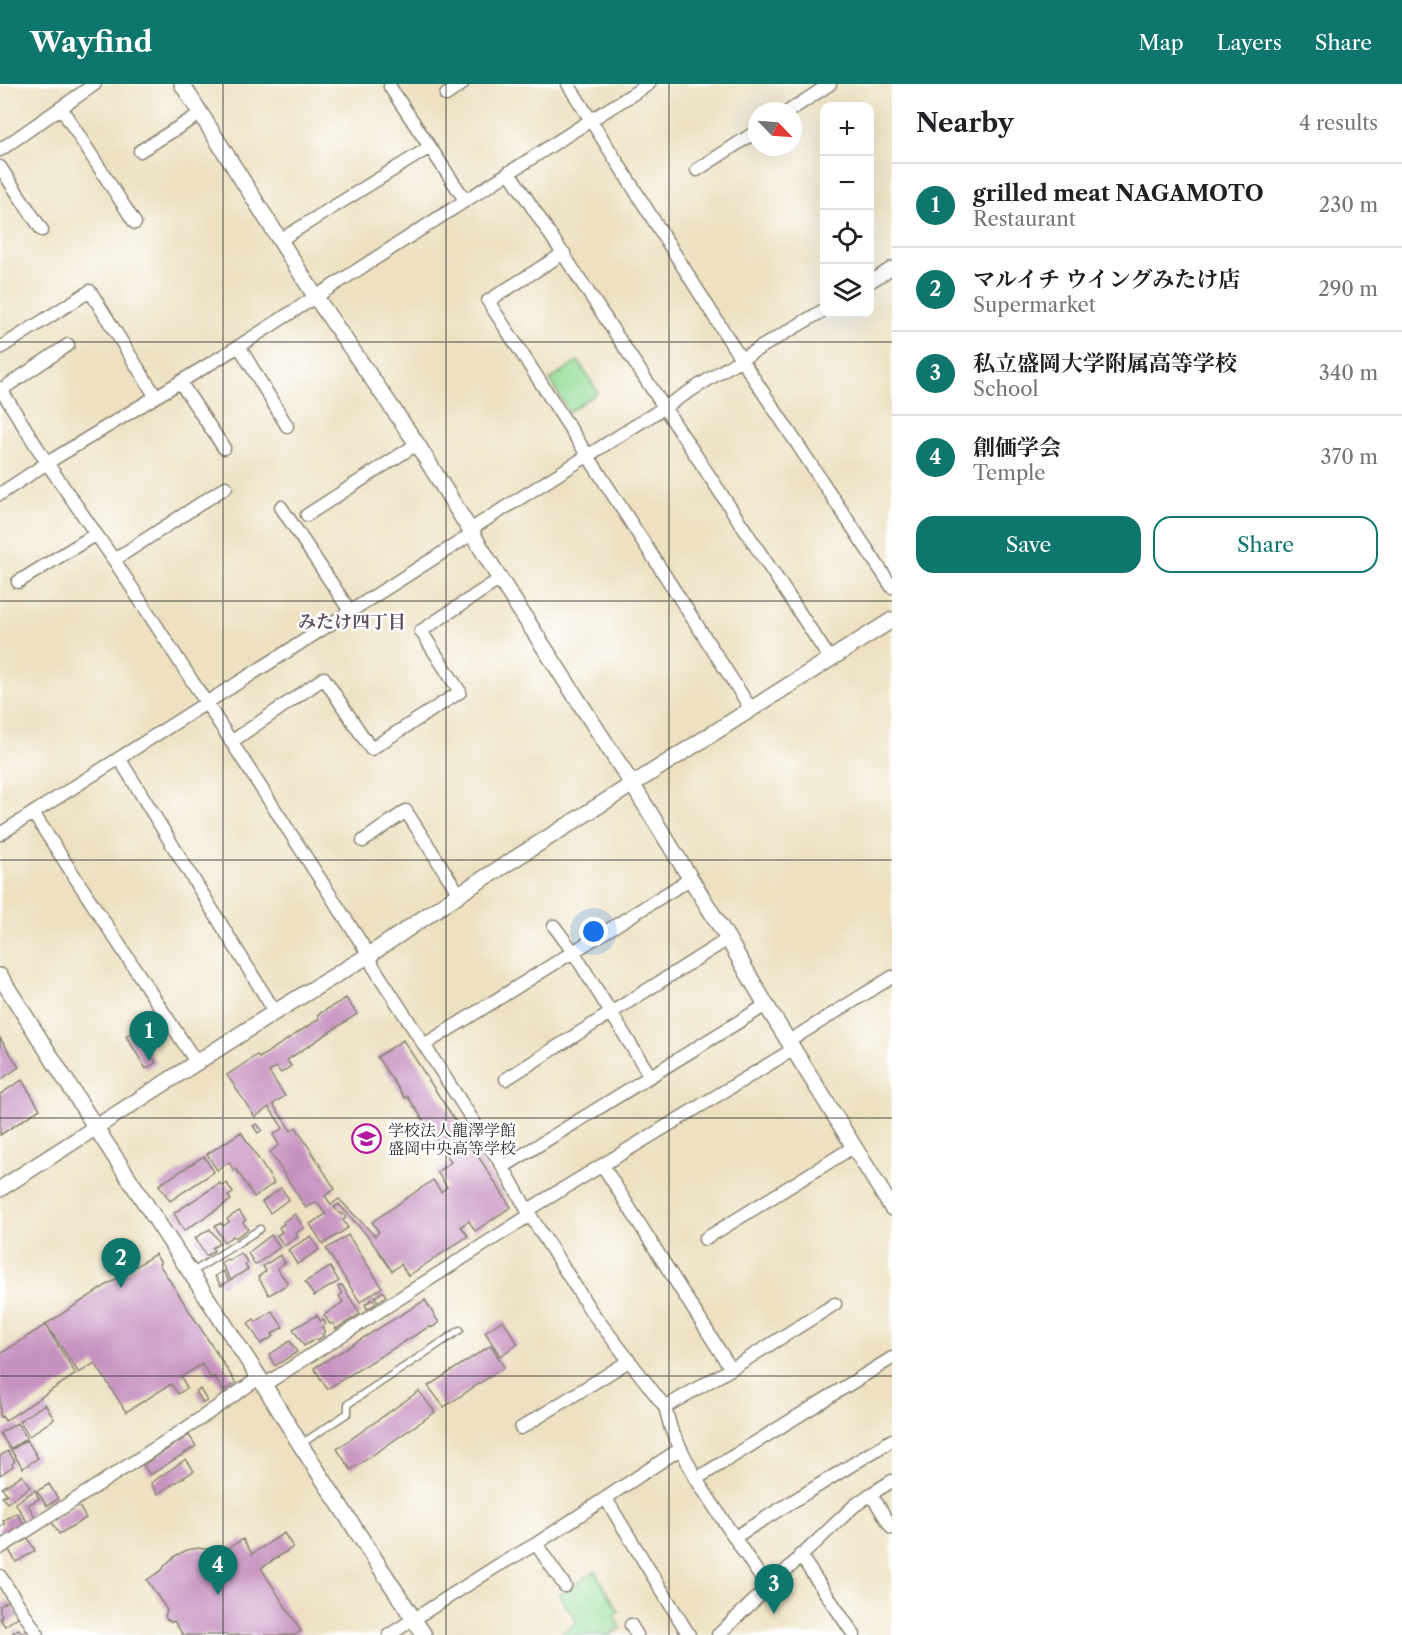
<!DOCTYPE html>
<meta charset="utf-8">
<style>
body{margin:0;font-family:"Libre Caslon Text","Noto Serif JP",serif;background:#f6f6f6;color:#202124}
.controls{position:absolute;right:18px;top:18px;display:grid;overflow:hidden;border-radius:12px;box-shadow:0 6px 24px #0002}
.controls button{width:54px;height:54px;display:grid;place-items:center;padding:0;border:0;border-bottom:2px solid #e0e0e0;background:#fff;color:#202124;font:30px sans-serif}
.compass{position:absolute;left:748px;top:18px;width:54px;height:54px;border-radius:50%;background:#fff;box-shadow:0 6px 24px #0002;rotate:115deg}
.you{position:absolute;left:594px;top:848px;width:21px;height:21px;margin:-15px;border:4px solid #fff;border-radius:50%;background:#1a73e8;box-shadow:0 0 0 9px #1a73e833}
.badge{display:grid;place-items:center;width:39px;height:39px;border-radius:50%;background:#0f766e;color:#fff;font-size:20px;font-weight:700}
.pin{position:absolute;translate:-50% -50px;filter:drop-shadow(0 2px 3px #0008)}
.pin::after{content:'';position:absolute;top:32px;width:21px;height:18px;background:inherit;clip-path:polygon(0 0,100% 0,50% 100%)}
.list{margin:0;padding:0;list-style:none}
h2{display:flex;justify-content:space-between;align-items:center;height:78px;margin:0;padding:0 24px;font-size:26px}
h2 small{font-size:20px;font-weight:400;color:#757577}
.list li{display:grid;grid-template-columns:39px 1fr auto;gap:18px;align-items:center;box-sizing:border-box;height:84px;padding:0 24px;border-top:2px solid #e0e0e0}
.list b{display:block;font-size:22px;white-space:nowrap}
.list p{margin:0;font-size:20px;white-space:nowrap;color:#757577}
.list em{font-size:20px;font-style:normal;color:#757577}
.actions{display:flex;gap:12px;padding:18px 24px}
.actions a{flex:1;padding:14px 0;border:2px solid #0f766e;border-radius:18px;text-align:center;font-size:21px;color:#0f766e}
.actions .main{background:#0f766e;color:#fff}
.icon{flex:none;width:33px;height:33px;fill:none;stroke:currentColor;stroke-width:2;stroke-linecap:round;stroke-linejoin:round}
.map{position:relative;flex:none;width:892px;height:1551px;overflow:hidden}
header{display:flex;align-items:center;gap:36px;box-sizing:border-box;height:84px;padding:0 30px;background:#0f766e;color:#fff}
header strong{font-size:28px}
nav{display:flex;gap:33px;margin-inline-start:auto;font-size:21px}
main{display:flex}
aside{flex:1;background:#fff}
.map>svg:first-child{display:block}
.green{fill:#94dc96;stroke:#608460;stroke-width:1.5}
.building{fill:#c692c0}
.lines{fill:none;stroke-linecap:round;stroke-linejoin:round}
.service-casing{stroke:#8c8676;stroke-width:9}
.minor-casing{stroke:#8c8676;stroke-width:15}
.tertiary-casing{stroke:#8c8676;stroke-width:18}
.service{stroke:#fff;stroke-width:6}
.minor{stroke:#fff;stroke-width:12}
.tertiary{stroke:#fff;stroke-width:15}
.grid{fill:none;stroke:#2b2b2b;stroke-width:1.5;stroke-opacity:0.55}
.labels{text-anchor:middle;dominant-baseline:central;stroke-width:5;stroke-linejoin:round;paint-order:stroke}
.poi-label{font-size:16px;fill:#2b2b2b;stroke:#fff;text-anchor:start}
.neighbourhood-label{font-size:18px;font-weight:bold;fill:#614f5f;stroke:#fff}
</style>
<header>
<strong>Wayfind</strong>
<nav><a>Map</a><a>Layers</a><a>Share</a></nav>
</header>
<main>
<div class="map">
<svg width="892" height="1551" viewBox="0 0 892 1551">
<rect width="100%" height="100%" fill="#fff"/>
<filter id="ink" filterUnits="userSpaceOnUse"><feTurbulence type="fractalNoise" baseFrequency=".0167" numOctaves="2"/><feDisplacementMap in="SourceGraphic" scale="12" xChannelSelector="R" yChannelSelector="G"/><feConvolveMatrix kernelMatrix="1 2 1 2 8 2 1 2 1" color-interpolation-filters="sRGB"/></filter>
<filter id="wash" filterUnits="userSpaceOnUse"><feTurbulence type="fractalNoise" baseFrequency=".008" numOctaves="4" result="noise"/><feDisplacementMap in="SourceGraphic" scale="24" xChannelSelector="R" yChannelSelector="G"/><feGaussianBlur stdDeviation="1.35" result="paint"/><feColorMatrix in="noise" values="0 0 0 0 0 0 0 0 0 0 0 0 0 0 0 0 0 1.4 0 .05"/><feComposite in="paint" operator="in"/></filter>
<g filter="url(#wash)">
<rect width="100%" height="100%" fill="#ede1c1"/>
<path class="green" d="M578 277 598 308 569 328 550 296Z
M595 1487 619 1527 614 1531 621 1544 610 1551H559L577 1538 559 1511Z"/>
<g id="blocks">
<path class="building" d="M346 914 357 930 287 976 291 982 281 989 276 983 269 988 285 1012 273 1020 291 1047 296 1043 335 1105 325 1112 328 1116 331 1121 339 1115 375 1152 379 1148 372 1138 433 1096 441 1108 447 1103 437 1088 451 1078 408 1013 405 1014 377 973 403 956 511 1123 475 1147 469 1137 461 1142 468 1152 408 1192 401 1180 392 1187 370 1155 339 1120 334 1123 341 1131 343 1129 346 1134 343 1136 348 1144 323 1160 310 1140 326 1130 316 1118 306 1124 270 1068 279 1061 273 1051 283 1044 269 1023 255 1033 227 991 257 971 259 974 319 935 317 931Z
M135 946 156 978 146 985 126 952Z
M0 954 19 983 0 996Z
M22 996 40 1025 0 1051V1010Z
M257 1040 262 1046 258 1049 253 1042Z
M241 1048 274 1099 254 1113 236 1085 234 1087 229 1078 217 1086 207 1070Z
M204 1072 214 1088 170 1117 159 1101Z
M220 1099 222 1102 227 1099 233 1109 228 1112 231 1116 184 1147 174 1129Z
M281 1104 289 1115 270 1129 262 1118Z
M239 1127 246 1136 243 1138 248 1145 235 1154 233 1152 224 1158 215 1142 221 1139 223 1142 229 1138 227 1135Z
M295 1130 304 1144 296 1149 298 1153 284 1162 277 1151 282 1148 279 1143 284 1140 283 1138Z
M210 1145 220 1159 212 1164 214 1167 206 1172 195 1154Z
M271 1151 280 1163 255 1181 248 1169Z
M348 1151 382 1203 360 1218 326 1165Z
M311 1152 319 1166 297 1180 288 1166Z
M241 1169 248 1179 245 1181 248 1185 231 1196 221 1179 227 1175 229 1177Z
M155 1170 161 1179 159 1180 236 1299 223 1307 214 1292 211 1294 202 1280 181 1293 187 1304 178 1310 171 1300 126 1328 95 1279 79 1289 46 1240Z
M280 1171 285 1179 277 1184 288 1200 269 1211 258 1193 266 1187 263 1182Z
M330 1183 339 1197 314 1212 305 1198Z
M223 1187 229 1197 221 1202 215 1192Z
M342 1201 360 1230 336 1245 333 1239 330 1240 324 1231 343 1218 339 1212 342 1210 338 1203Z
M383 1207 386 1212 378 1218 375 1213Z
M373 1215 376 1220 367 1225 365 1220Z
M425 1216 439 1239 431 1244 430 1242 327 1305 314 1284Z
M272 1227 283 1243 272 1250 274 1252 261 1260 248 1239 254 1235 256 1238Z
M317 1231 320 1237 323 1235 326 1240 322 1243 325 1248 322 1250 324 1252 317 1256 316 1255 304 1262 293 1245Z
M503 1236 518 1260 500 1272 485 1248Z
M45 1241 76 1290 5 1337 2 1332 0 1333V1270Z
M290 1257 297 1268 275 1282 269 1271Z
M491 1261 504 1283 444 1323 428 1302Z
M200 1305 207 1317 203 1319 196 1307Z
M419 1307 435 1328 351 1386 337 1365Z
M45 1320 54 1335 29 1352 19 1337Z
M17 1339 27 1354 10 1365 0 1349Z
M189 1351 196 1362 150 1391 143 1381Z
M27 1356 38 1374 23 1384 11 1366Z
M8 1367 15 1377 12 1380 13 1382 0 1391V1372Z
M186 1375 194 1387 158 1410 151 1399Z
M22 1391 30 1403 7 1419 2 1413 7 1410 2 1404Z
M49 1400 58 1415 47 1422 37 1407Z
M35 1406 39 1415 28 1421 36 1434 28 1439 15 1419Z
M78 1421 86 1434 59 1450 51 1437Z
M17 1429 24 1441 0 1456V1443L5 1440 3 1437Z
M284 1449 293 1463 261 1484 301 1547 295 1551H183L174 1537 172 1538 166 1535 165 1532 167 1526 147 1496 162 1486 166 1480 175 1472 187 1466 198 1464 211 1466 219 1470 243 1455 252 1470Z
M28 1454 35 1467 16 1478 9 1466Z
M9 1516 19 1532 5 1542 0 1535 2 1531 0 1528V1522Z
M19 1545 22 1550 27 1546 31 1551H15L13 1548Z"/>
</g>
</g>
<g filter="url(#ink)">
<use href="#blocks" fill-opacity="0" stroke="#8c8676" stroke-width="1.5"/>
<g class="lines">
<defs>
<path id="service" d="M191 1189 260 1145
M301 1360 348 1329V1320L460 1246"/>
<path id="minor" d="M568 0 741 275 892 503
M390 3 465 116
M446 11 462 0
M61 24 135 139
M789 27 830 0
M0 66 95 0
M140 67 200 30
M0 83 42 146
M697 86 757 47
M509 88 830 575
M280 156 430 63
M564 169 488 217 751 625
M870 198 892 184
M239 262 287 342
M0 264 90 207 156 313
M180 298 224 364
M0 304 47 379 114 476 369 871 373 882 503 1083 530 1131 591 1227 665 1323 671 1345 696 1395 767 1503
M1 306 68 261
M0 410 47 379 239 262 591 36 649 0
M281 423 350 527
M307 431 417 360
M114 476 226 403
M18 498 96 450
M231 658 324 594 371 665 460 608 421 547 500 495
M119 674 275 928
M33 729 196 978
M0 750 472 450 476 442 741 275 824 226
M363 757 406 727 459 810
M554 842 574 869 650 992
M789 957 892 893
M424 961 690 795
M506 995 728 855
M603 1082 731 1285
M503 1083 766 921
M528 1126 794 965
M705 1155 855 1062
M264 1301 530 1131
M665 1323 731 1285 835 1220
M521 1344 629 1277
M696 1395 892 1274
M871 1410 892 1444
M606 1415 689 1551
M735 1453 892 1356
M536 1460 565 1502
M0 1464 191 1341 259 1294
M800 1471 854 1551
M0 1492 38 1551
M631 1541 637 1551
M389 1551 497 1482 536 1460 680 1365
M718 1551 854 1422 871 1410 892 1397"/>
<path id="tertiary" d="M182 0 315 212 417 360 500 495 632 700 728 855 766 921 892 1124
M0 892 96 1044 264 1301 300 1360 424 1551
M0 1105 275 928 369 871 459 810 892 536"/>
</defs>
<use href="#service" class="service-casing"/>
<use href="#minor" class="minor-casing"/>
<use href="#tertiary" class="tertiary-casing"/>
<use href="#service" class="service"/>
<use href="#minor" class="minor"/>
<use href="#tertiary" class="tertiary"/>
</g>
</g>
<path class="grid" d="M223 0V1551M446 0V1551M669 0V1551M0 258H892M0 517H892M0 776H892M0 1034H892M0 1292H892"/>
<defs>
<symbol id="school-ring" viewBox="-11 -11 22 22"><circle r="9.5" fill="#fff" stroke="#b5179e" stroke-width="1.5"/><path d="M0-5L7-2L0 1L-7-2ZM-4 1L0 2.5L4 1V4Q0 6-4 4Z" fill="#b5179e"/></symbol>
</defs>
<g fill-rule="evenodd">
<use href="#school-ring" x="350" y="1038" width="33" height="33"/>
</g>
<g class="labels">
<g class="poi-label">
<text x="388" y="1046">学校法人龍澤学館<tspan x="388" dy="18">盛岡中央高等学校</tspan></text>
</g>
<g class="neighbourhood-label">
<text x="352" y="538">みたけ四丁目</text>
</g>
</g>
</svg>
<div class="controls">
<button>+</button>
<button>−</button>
<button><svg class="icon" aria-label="locate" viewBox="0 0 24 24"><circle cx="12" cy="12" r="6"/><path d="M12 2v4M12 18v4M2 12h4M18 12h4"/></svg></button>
<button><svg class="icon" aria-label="layers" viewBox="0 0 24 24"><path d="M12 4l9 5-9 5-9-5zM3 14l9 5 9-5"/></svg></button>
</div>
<svg class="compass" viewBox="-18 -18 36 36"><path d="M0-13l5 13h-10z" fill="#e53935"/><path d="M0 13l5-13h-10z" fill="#757577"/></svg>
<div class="you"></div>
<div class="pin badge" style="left:149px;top:977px">1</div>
<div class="pin badge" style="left:121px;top:1204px">2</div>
<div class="pin badge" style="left:774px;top:1530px">3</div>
<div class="pin badge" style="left:218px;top:1511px">4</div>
</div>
<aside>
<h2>Nearby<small>4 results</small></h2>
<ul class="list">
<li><span class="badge">1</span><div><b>grilled meat NAGAMOTO</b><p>Restaurant</p></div><em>230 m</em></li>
<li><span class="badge">2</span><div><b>マルイチ ウイングみたけ店</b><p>Supermarket</p></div><em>290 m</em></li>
<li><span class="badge">3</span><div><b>私立盛岡大学附属高等学校</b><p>School</p></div><em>340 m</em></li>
<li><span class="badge">4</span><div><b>創価学会</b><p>Temple</p></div><em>370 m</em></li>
</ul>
<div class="actions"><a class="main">Save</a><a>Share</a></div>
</aside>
</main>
